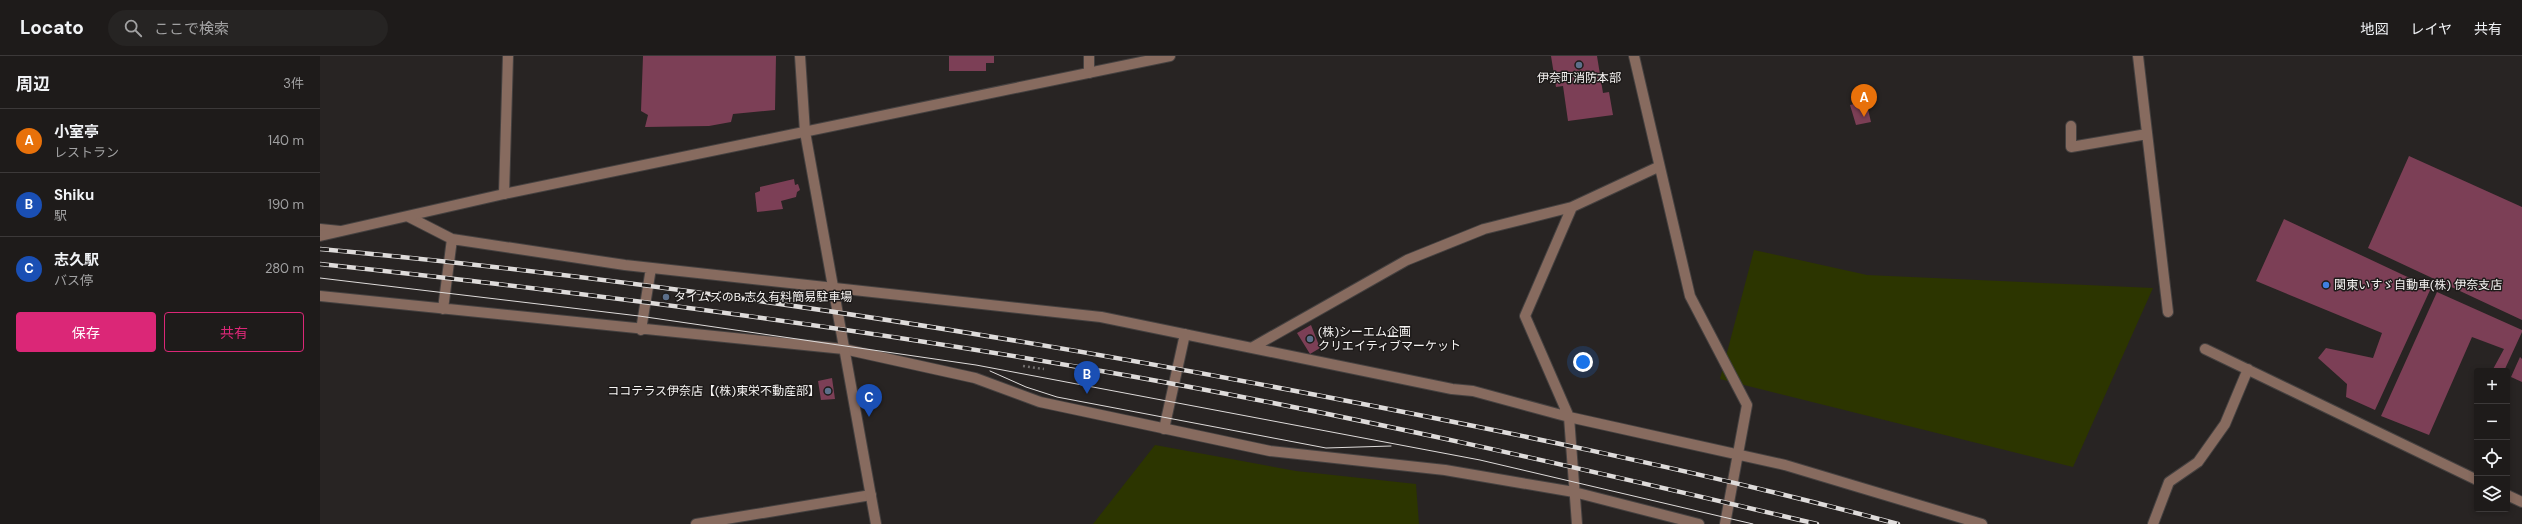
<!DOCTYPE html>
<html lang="ja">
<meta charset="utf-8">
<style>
body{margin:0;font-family:"DM Sans","Noto Sans JP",sans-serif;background:#262423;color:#f1f3f6}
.controls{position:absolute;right:12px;bottom:12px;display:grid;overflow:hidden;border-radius:4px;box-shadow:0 2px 6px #0003}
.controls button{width:36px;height:36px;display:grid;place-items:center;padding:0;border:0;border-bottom:1px solid #3c3939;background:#1e1b1a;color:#f1f3f6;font:20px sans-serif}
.you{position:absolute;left:1263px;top:306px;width:14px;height:14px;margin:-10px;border:3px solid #fff;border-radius:50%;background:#1a73e8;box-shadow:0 0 0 6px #1a73e833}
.badge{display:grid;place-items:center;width:26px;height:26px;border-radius:50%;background:#db2777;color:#fff;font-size:13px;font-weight:700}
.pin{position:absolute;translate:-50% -33px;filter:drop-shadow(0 1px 2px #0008)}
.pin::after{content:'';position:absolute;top:21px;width:14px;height:12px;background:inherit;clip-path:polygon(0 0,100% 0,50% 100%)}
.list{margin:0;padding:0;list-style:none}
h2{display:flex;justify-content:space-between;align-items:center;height:52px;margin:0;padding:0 16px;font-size:17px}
h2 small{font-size:13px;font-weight:400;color:#a1a1a2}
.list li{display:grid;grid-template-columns:26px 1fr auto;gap:12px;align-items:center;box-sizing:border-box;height:64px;padding:0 16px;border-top:1px solid #3c3939}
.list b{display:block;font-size:15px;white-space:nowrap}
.list p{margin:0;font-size:13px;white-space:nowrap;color:#a1a1a2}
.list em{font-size:13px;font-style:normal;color:#a1a1a2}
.actions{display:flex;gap:8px;padding:12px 16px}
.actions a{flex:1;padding:9px 0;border:1px solid #db2777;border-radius:4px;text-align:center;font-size:14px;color:#db2777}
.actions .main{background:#db2777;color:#fff}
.icon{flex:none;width:22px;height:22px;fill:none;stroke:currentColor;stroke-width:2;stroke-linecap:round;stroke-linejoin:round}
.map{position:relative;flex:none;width:2202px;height:468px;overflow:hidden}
header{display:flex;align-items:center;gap:24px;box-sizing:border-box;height:56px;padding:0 20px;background:#1e1b1a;border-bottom:1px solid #3c3939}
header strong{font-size:19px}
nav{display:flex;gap:22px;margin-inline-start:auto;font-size:14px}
.search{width:280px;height:36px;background:#262423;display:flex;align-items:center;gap:10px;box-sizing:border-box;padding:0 14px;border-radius:22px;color:#a1a1a2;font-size:15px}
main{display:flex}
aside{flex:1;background:#1e1b1a}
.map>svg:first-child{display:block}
.green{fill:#2c3500}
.building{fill:#7c3f56}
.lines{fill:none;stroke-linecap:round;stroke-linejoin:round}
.minor-casing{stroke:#454140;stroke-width:12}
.tertiary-casing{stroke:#454140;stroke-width:12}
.path{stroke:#73706f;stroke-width:2.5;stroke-dasharray:2 3;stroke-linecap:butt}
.minor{stroke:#876b5f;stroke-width:10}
.tertiary{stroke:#876b5f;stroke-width:10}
.tram{stroke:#dedbda;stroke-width:1}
.rail-casing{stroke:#dedbda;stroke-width:4.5}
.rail{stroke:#1e1b1a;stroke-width:3;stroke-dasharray:9;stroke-linecap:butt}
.service-dot{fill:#5c6f8a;stroke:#1e1b1a;stroke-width:1.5}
.shop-dot{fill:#3f7fe0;stroke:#1e1b1a;stroke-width:1.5}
.labels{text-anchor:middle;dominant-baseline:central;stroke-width:3;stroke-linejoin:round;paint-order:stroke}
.poi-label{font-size:12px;fill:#f6f4f3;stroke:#1e1b1a;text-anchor:start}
</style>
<header>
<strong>Locato</strong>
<div class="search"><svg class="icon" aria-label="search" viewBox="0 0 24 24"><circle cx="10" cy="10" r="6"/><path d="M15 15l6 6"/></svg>ここで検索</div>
<nav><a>地図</a><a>レイヤ</a><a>共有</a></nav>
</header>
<main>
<aside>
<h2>周辺<small>3件</small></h2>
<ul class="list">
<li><span class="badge" style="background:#e8710a">A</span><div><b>小室亭</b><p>レストラン</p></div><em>140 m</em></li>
<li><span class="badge" style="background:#1a4fb4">B</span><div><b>Shiku</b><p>駅</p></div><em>190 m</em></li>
<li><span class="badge" style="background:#1a4fb4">C</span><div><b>志久駅</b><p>バス停</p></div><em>280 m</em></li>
</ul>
<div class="actions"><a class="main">保存</a><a>共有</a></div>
</aside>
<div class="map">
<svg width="2202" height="468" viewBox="0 0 2202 468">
<rect width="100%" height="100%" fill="#282423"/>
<path class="green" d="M1434 194 1547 219 1833 232 1753 411 1400 323Z
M835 389 976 415 1096 428 1099 468H773Z"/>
<path class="building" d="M323 0H456L455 54 413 58 411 66 389 70 325 71 328 59 321 55Z
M629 0H674V7H666V15H629Z
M1231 0H1277L1283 37 1289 36 1293 59 1248 65 1243 30 1236 31Z
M1546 45 1551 66 1536 69 1530 49Z
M2089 100 2202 151V264L2048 192Z
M474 123 475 129 478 128 480 134 477 136 476 141 461 145 463 153 437 156 435 137 440 135V131Z
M1964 163 2111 232 2055 354 2026 341 2027 328 1998 302 2006 292 2053 302 2062 277 1936 225Z
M2117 236 2202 274V276L2184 315H2172L2184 293 2152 281 2109 379 2061 360Z
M991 269 1000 292 990 298 977 277Z
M2200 301 2202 303V326L2191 321Z
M512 322 515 343 501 344 498 325Z"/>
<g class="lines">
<defs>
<path id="minor" d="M769 0V17
M1314 0 1370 240 1427 349 1405 468
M1818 0 1848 256
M1751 70V91L1827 78
M184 138 188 0
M89 161 132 183 305 209 781 261 1132 333 1153 335 1249 361 1465 409 1662 468
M0 173 20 175
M0 240 524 293 655 322 720 346 950 395 1125 414 1254 436 1379 468
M123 253 132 183
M321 274 331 212
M933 291 1087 204 1164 173 1252 151
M1885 293 2157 424
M844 373 865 278
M2187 439 2202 446
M376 468 551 439
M1257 468 1249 361 1205 260 1252 151 1338 111
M1833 468 1849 426 1878 406 1905 368 1928 313"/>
<path id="tertiary" d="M480 0 485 76 556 468
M0 180 184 138 850 0"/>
</defs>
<use href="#minor" class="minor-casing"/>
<use href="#tertiary" class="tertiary-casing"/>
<path class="path" d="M703 310 724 313"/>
<use href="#minor" class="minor"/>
<use href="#tertiary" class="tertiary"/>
<path class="tram" d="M0 222 319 260 656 309 1160 404 1433 468
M670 315 706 331 737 341 1006 392 1071 390"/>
<defs>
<path id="rail" d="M0 193C324 223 645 272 965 333 1170 372 1376 414 1578 468
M0 208C271 237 542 272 810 320 1040 361 1268 414 1497 468"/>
</defs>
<use href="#rail" class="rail-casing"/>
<use href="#rail" class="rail"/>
</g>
<g class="service-dot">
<circle cx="1259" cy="9" r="4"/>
<circle cx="346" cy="241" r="4"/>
<circle cx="990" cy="283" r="4"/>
<circle cx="508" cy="335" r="4"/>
</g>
<circle class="shop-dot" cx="2006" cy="229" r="4"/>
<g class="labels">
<g class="poi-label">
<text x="1259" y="22" text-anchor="middle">伊奈町消防本部</text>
<text x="2014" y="229">関東いすゞ自動車(株) 伊奈支店</text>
<text x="354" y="241">タイムズのB 志久有料簡易駐車場</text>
<text x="998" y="276">(株)シーエム企画<tspan x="998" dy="14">クリエイティブマーケット</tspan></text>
<text x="500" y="335" text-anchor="end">ココテラス伊奈店【(株)東栄不動産部】</text>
</g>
</g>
</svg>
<div class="controls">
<button>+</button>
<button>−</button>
<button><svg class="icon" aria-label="locate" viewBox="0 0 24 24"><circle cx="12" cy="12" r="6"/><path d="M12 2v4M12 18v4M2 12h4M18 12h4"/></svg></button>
<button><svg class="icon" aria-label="layers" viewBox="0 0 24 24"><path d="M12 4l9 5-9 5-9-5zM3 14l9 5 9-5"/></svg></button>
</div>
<div class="you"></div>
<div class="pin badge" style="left:1544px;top:61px;background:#e8710a">A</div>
<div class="pin badge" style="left:767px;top:338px;background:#1a4fb4">B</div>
<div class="pin badge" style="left:549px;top:361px;background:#1a4fb4">C</div>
</div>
</main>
